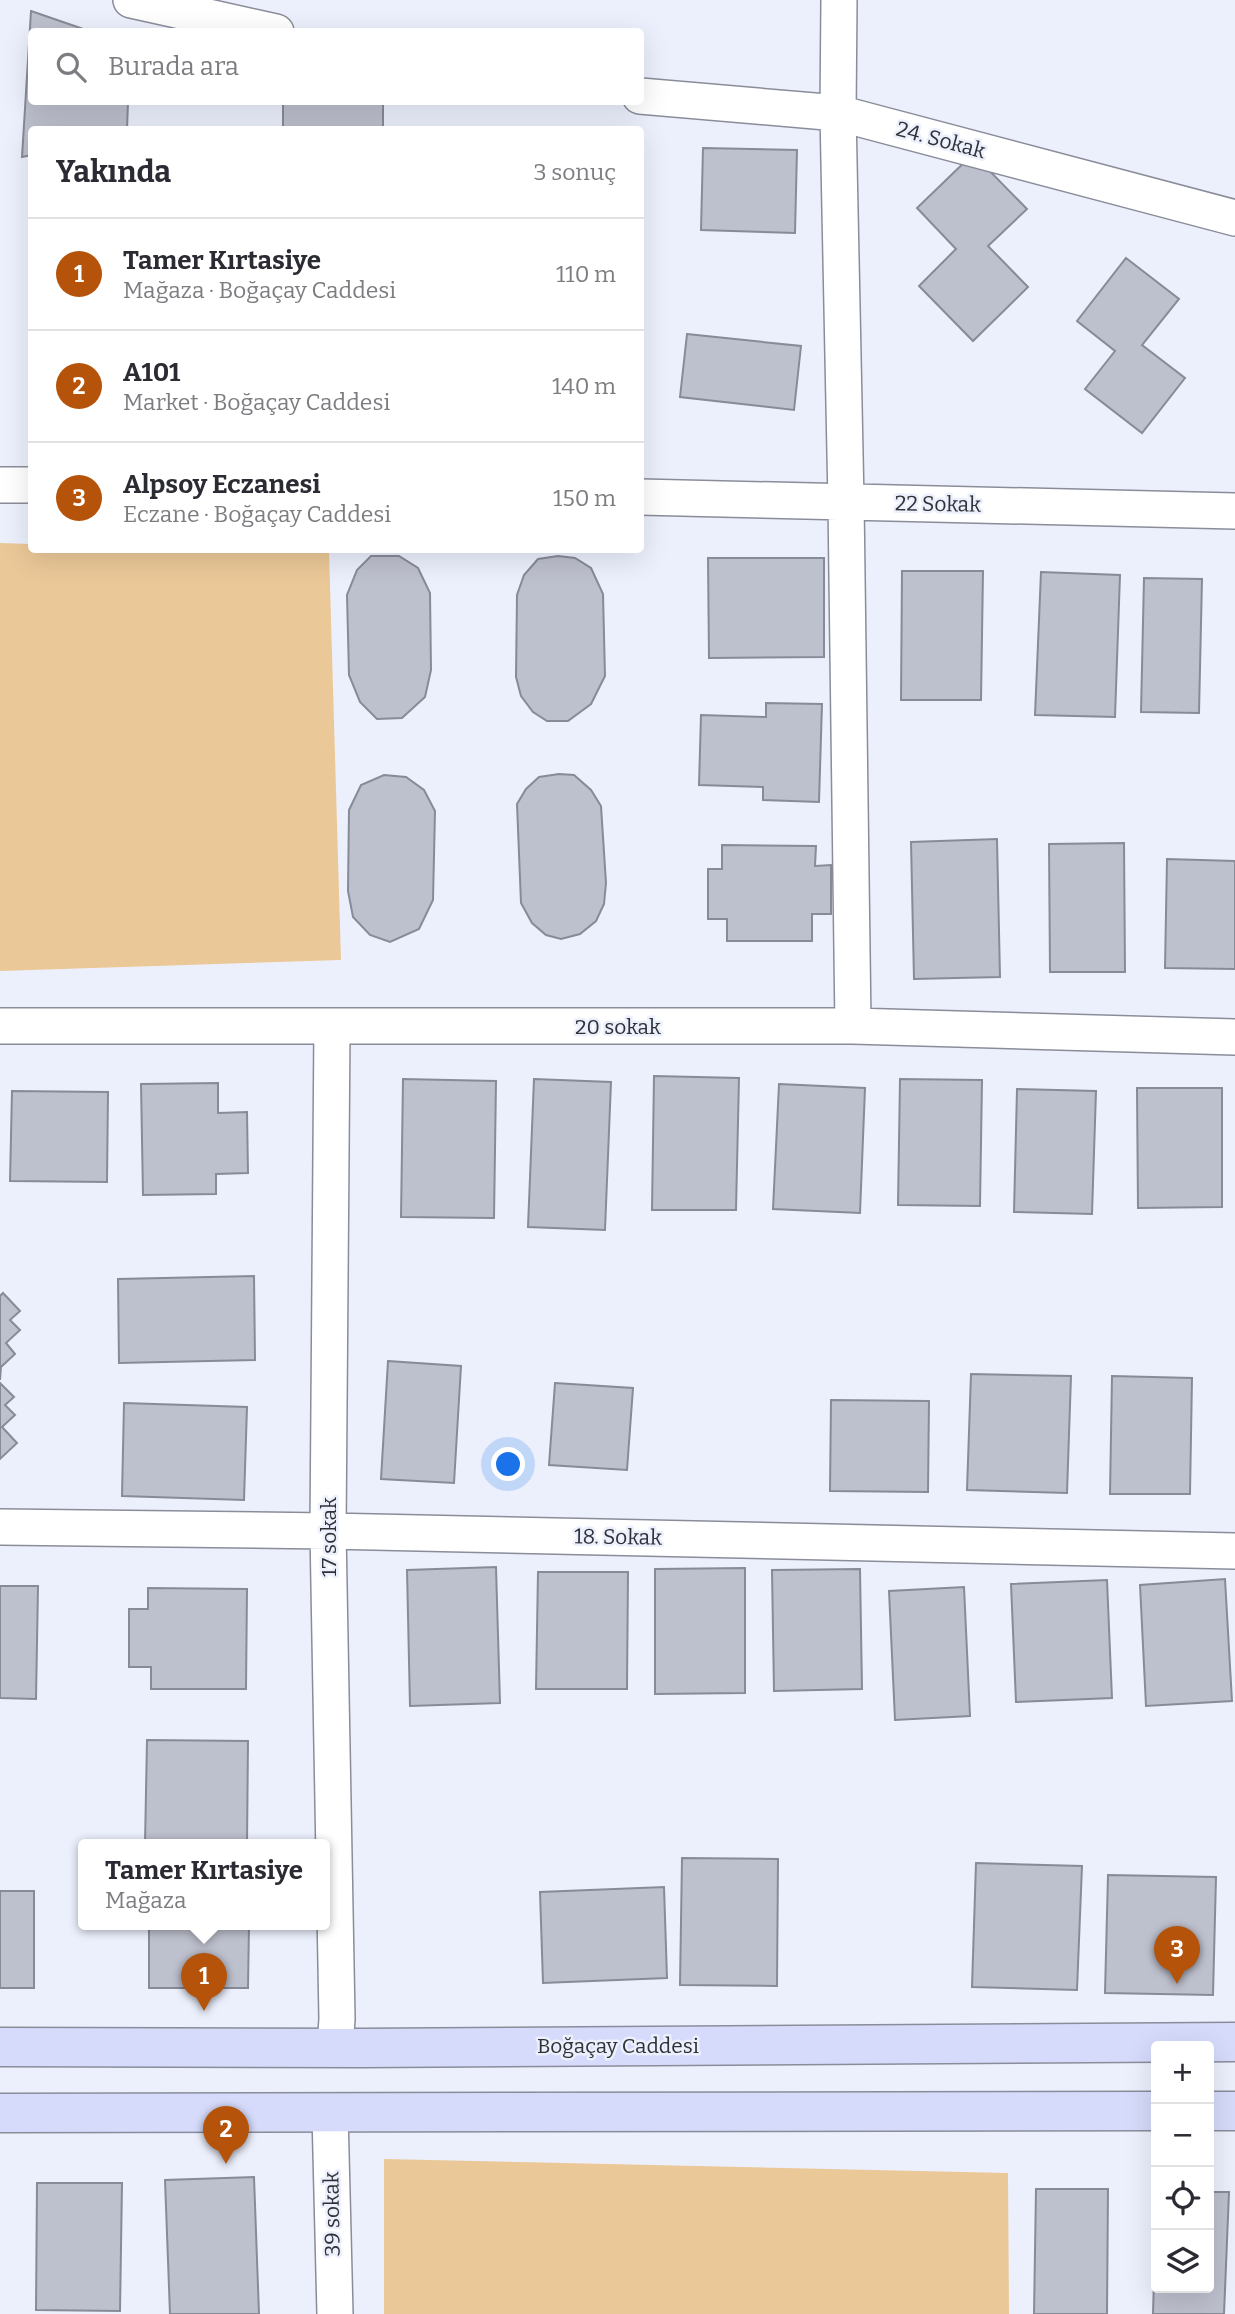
<!DOCTYPE html>
<html lang="tr">
<meta charset="utf-8">
<style>
body{margin:0;font-family:Bitter,serif;background:#f2f2f3;color:#2b2b33}
.controls{position:absolute;right:21px;bottom:21px;display:grid;overflow:hidden;border-radius:7px;box-shadow:0 7px 28px #0002}
.controls button{width:63px;height:63px;display:grid;place-items:center;padding:0;border:0;border-bottom:2px solid #e1e1e2;background:#fff;color:#2b2b33;font:35px sans-serif}
.you{position:absolute;left:509px;top:1465px;width:24px;height:24px;margin:-18px;border:5px solid #fff;border-radius:50%;background:#1a73e8;box-shadow:0 0 0 10px #1a73e833}
.badge{display:grid;place-items:center;width:46px;height:46px;border-radius:50%;background:#b45309;color:#fff;font-size:23px;font-weight:700}
.pin{position:absolute;translate:-50% -58px;filter:drop-shadow(0 2px 4px #0008)}
.pin::after{content:'';position:absolute;top:37px;width:24px;height:21px;background:inherit;clip-path:polygon(0 0,100% 0,50% 100%)}
.popup{position:absolute;left:78px;top:1839px;width:252px;height:91px;box-sizing:border-box;display:grid;place-content:center;border-radius:7px;background:#fff;filter:drop-shadow(0 2px 5px #0005);font-size:23px;white-space:nowrap;color:#7c7c81}
.popup b{font-size:26px;color:#2b2b33}
.popup::after{content:'';position:absolute;left:50%;top:100%;margin-left:-14px;border:14px solid transparent;border-top-color:#fff}
.list{margin:0;padding:0;list-style:none}
h2{display:flex;justify-content:space-between;align-items:center;height:91px;margin:0;padding:0 28px;font-size:30px}
h2 small{font-size:23px;font-weight:400;color:#7c7c81}
.list li{display:grid;grid-template-columns:46px 1fr auto;gap:21px;align-items:center;box-sizing:border-box;height:112px;padding:0 28px;border-top:2px solid #e1e1e2}
.list b{display:block;font-size:26px;white-space:nowrap}
.list p{margin:0;font-size:23px;white-space:nowrap;color:#7c7c81}
.list em{font-size:23px;font-style:normal;color:#7c7c81}
.icon{flex:none;width:38px;height:38px;fill:none;stroke:currentColor;stroke-width:2;stroke-linecap:round;stroke-linejoin:round}
.map{position:relative;flex:none;width:1235px;height:2314px;overflow:hidden}
.search{position:absolute;background:#fff;box-shadow:0 7px 28px #0002;left:28px;top:28px;width:616px;height:77px;display:flex;align-items:center;gap:18px;box-sizing:border-box;padding:0 24px;border-radius:7px;color:#7c7c81;font-size:26px}
.panel{position:absolute;background:#fff;box-shadow:0 7px 28px #0002;left:28px;top:126px;width:616px;height:427px;border-radius:7px}
.map>svg:first-child{display:block}
.green{fill:#ebc898}
.building{fill:#bdc0cd;stroke:#878b97;stroke-width:2}
.lines{fill:none;stroke-linecap:round;stroke-linejoin:round}
.minor-casing{stroke:#8a8d99;stroke-width:38}
.secondary-casing{stroke:#8a8d99;stroke-width:41}
.minor{stroke:#fff;stroke-width:35}
.secondary{stroke:#d6dbfb;stroke-width:38}
.labels{text-anchor:middle;dominant-baseline:central;stroke-width:5;stroke-linejoin:round;paint-order:stroke}
.street-label{font-size:21px;fill:#2f3136;stroke:#ecf0fd}
</style>
<div class="map">
<svg width="1235" height="2314" viewBox="0 0 1235 2314">
<rect width="100%" height="100%" fill="#ecf0fd"/>
<path class="green" d="M0 543 31 544 32 550 329 551 341 960 0 971Z
M384 2159 1008 2173 1009 2314H384Z"/>
<path class="building" d="M31 11 92 32H32V102H128L127 130H32V155L22 157Z
M283 102H383V130H283Z
M703 148 797 150 795 233 701 230Z
M973 154 1027 209 988 246 1028 287 973 341 919 286 956 249 917 208Z
M1126 258 1179 299 1142 345 1185 378 1142 433 1085 389 1115 351 1077 321Z
M687 334 801 346 794 410 680 397Z
M371 556H399L418 568 430 593 431 670 425 697 402 718 377 719 360 702 349 675 347 595 357 570Z
M558 556 575 558 591 568 603 594 605 676 591 704 568 721H547L533 712 521 696 516 677 517 595 524 575 538 559Z
M708 558H824V657L709 658Z
M902 571H983L981 700H901Z
M1041 572 1120 575 1115 717 1035 715Z
M1144 578 1202 579 1199 713 1141 712Z
M766 703 822 704 819 802 763 800V787L699 785 701 715 766 717Z
M559 774 574 775 591 790 601 806 606 883 604 904 596 921 580 934 561 939 546 935 532 923 521 903 517 804 526 789 539 777Z
M384 775 406 777 424 790 435 811 433 900 419 929 390 942 370 935 353 917 348 891 349 810 361 785Z
M997 839 1000 977 914 979 911 842Z
M1124 843 1125 972H1050L1049 844Z
M722 845 816 846 815 866 831 865V914H812V941H727V919H708V869H722Z
M1167 859 1235 861V969L1165 968Z
M654 1076 739 1078 736 1210H652Z
M403 1079 496 1081 494 1218 401 1217Z
M534 1079 611 1082 605 1230 528 1227Z
M900 1079 982 1080 980 1206 898 1205Z
M218 1083V1113L247 1112 248 1173 216 1174V1194L143 1195 141 1084Z
M779 1084 865 1088 860 1213 773 1209Z
M1137 1088H1222V1207L1138 1208Z
M1017 1089 1096 1091 1092 1214 1014 1212Z
M12 1091 108 1092 107 1182 10 1181Z
M254 1276 255 1360 119 1363 118 1279Z
M3 1293 20 1311 10 1320 20 1330 6 1343 15 1354 1 1367 0 1380V1296Z
M388 1361 461 1366 454 1483 381 1479Z
M971 1374 1071 1376 1067 1493 967 1490Z
M1112 1376 1192 1378 1190 1494H1110Z
M0 1383 14 1397 5 1405 15 1415 2 1427 17 1443 0 1459Z
M555 1383 633 1388 627 1470 549 1465Z
M831 1400 929 1401 928 1492 830 1491Z
M124 1403 247 1407 244 1500 122 1496Z
M496 1567 500 1703 410 1706 407 1570Z
M745 1568V1693L655 1694V1569Z
M860 1569 862 1689 774 1691 772 1570Z
M538 1572H628L627 1689H536Z
M1225 1579 1232 1701 1146 1706 1140 1585Z
M1107 1580 1112 1698 1016 1702 1011 1584Z
M0 1586H38L36 1699 0 1698Z
M964 1587 970 1716 895 1720 889 1591Z
M148 1588 247 1589 246 1689H151V1667H129V1609H148Z
M147 1740 248 1741 247 1845 145 1844Z
M682 1858 778 1859 777 1986 680 1985Z
M976 1863 1082 1866 1077 1990 972 1987Z
M1108 1875 1216 1877 1213 1995 1105 1993Z
M664 1887 667 1978 543 1983 540 1892Z
M0 1891H34V1988H0Z
M149 1925H249L248 1988H149Z
M254 2177 259 2314H170L165 2180Z
M37 2183H122L120 2311 36 2310Z
M1036 2189H1108L1107 2314H1034Z
M1209 2192H1229L1224 2314H1153L1156 2207V2288H1209Z"/>
<g class="lines">
<defs>
<path id="minor" d="M131 0 276 32
M839 0 838 113 846 502 853 1026
M640 96 838 113 1235 218
M0 485H32
M640 497 1235 511
M0 1026H853L1235 1037
M332 1027 328 1531 337 2019 335 2047
M0 1527 328 1531 1235 1551
M330 2113 335 2314"/>
<path id="secondary" d="M0 2047 362 2048 1235 2042
M1209 2111H1235
M0 2113 1156 2111"/>
</defs>
<use href="#minor" class="minor-casing"/>
<use href="#secondary" class="secondary-casing"/>
<use href="#minor" class="minor"/>
<use href="#secondary" class="secondary"/>
</g>
<g class="labels">
<g class="street-label">
<text transform="translate(941 140) rotate(15)">24. Sokak</text>
<text transform="translate(938 504) rotate(1)">22 Sokak</text>
<text x="618" y="1027">20 sokak</text>
<text transform="translate(329 1537) rotate(-90)">17 sokak</text>
<text transform="translate(618 1537) rotate(1)">18. Sokak</text>
<text x="618" y="2046">Boğaçay Caddesi</text>
<text transform="translate(332 2214) rotate(-91)">39 sokak</text>
</g>
</g>
</svg>
<div class="controls">
<button>+</button>
<button>−</button>
<button><svg class="icon" aria-label="locate" viewBox="0 0 24 24"><circle cx="12" cy="12" r="6"/><path d="M12 2v4M12 18v4M2 12h4M18 12h4"/></svg></button>
<button><svg class="icon" aria-label="layers" viewBox="0 0 24 24"><path d="M12 4l9 5-9 5-9-5zM3 14l9 5 9-5"/></svg></button>
</div>
<div class="you"></div>
<div class="pin badge" style="left:204px;top:2011px">1</div>
<div class="popup"><b>Tamer Kırtasiye</b>Mağaza</div>
<div class="pin badge" style="left:226px;top:2164px">2</div>
<div class="pin badge" style="left:1177px;top:1984px">3</div>
<div class="search"><svg class="icon" aria-label="search" viewBox="0 0 24 24"><circle cx="10" cy="10" r="6"/><path d="M15 15l6 6"/></svg>Burada ara</div>
<section class="panel">
<h2>Yakında<small>3 sonuç</small></h2>
<ul class="list">
<li><span class="badge">1</span><div><b>Tamer Kırtasiye</b><p>Mağaza · Boğaçay Caddesi</p></div><em>110 m</em></li>
<li><span class="badge">2</span><div><b>A101</b><p>Market · Boğaçay Caddesi</p></div><em>140 m</em></li>
<li><span class="badge">3</span><div><b>Alpsoy Eczanesi</b><p>Eczane · Boğaçay Caddesi</p></div><em>150 m</em></li>
</ul>
</section>
</div>
